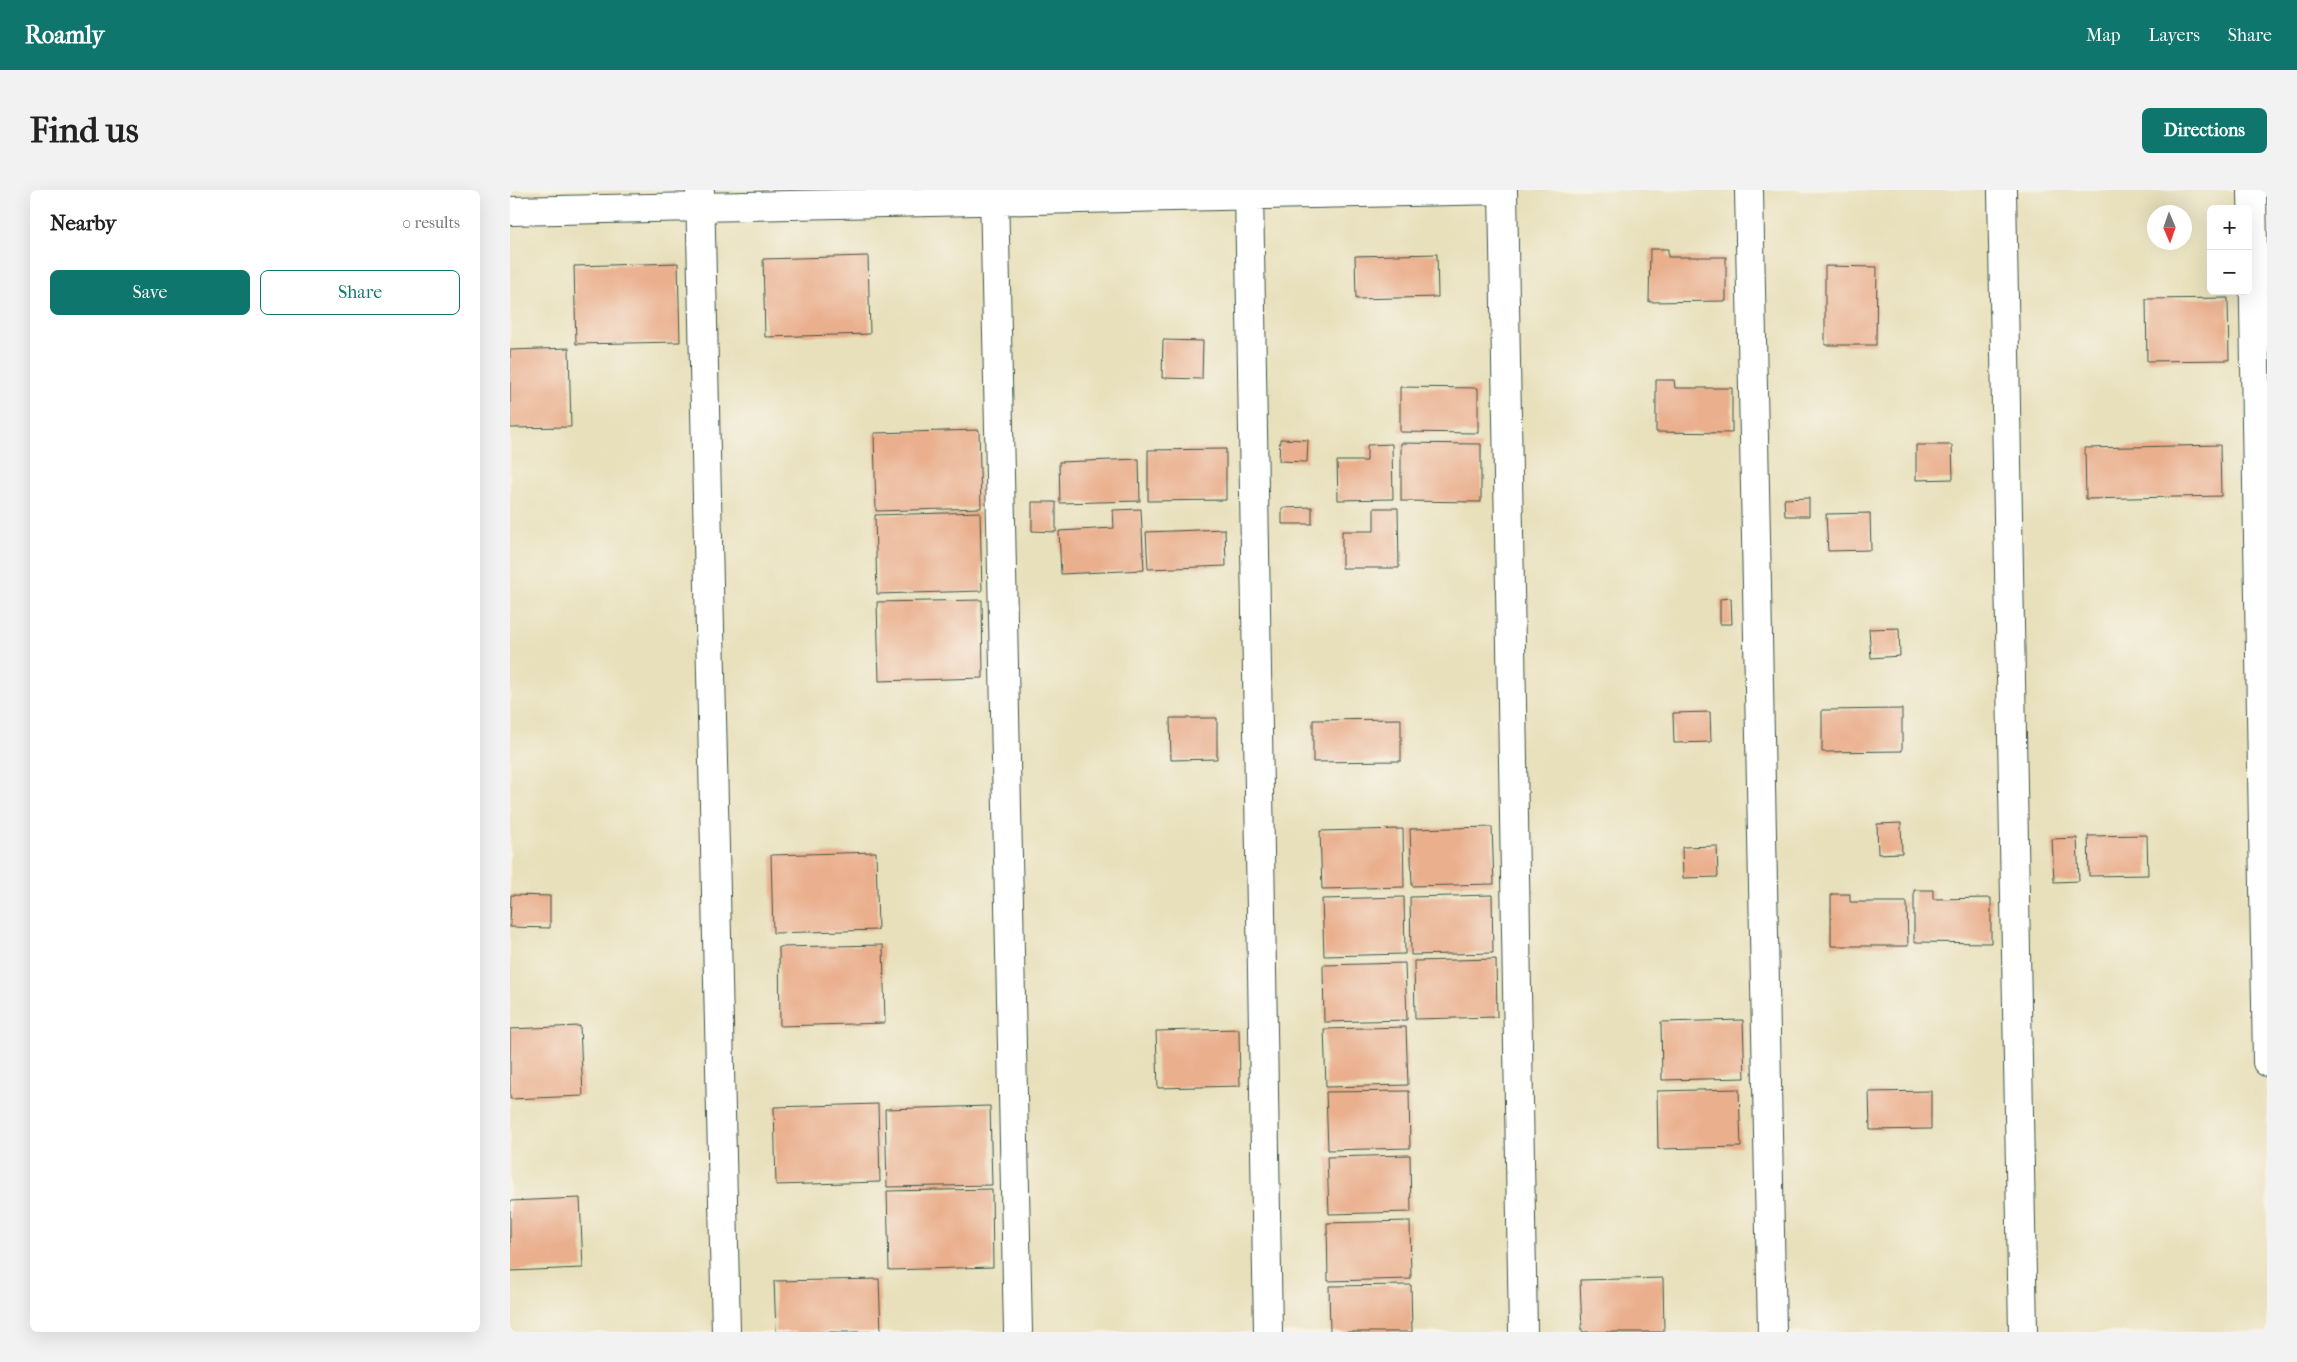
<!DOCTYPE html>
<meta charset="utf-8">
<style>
body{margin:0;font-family:"IM FELL French Canon",serif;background:#f2f2f2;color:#222}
.controls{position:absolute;right:15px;top:15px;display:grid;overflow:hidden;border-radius:8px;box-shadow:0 5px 20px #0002}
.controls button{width:45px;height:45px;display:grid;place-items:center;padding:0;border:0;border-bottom:1px solid #e0e0e0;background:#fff;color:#222;font:25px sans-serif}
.compass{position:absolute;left:1637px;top:15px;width:45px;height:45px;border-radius:50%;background:#fff;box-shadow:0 5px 20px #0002;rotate:178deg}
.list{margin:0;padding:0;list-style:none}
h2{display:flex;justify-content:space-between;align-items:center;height:65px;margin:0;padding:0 20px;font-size:21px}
h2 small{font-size:16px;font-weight:400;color:#767676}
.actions{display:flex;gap:10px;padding:15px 20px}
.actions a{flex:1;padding:11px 0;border:1px solid #0f766e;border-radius:8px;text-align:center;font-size:18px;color:#0f766e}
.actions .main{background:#0f766e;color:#fff}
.map{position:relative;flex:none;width:1757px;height:1142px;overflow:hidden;border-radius:8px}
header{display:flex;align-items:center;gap:30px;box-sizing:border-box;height:70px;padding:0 25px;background:#0f766e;color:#fff}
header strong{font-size:24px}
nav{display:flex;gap:28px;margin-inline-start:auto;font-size:18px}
.intro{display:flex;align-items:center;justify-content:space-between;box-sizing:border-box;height:120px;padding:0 30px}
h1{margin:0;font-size:35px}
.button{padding:12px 22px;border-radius:8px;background:#0f766e;color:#fff;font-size:18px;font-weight:700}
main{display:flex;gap:30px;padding:0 30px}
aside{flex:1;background:#fff;border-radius:8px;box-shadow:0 5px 20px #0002}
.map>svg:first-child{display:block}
.building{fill:#eaaf8d}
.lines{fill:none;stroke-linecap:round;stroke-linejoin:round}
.minor-casing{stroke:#3d5548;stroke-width:30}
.minor{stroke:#fff;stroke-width:28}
</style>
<header>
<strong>Roamly</strong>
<nav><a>Map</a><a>Layers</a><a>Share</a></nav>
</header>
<div class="intro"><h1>Find us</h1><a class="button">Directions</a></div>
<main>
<aside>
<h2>Nearby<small>0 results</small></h2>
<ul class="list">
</ul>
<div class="actions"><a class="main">Save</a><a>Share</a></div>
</aside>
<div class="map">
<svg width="1757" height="1142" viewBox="0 0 1757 1142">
<rect width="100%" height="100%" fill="#f7f3e8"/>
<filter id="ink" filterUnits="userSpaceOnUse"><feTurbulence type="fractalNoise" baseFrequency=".02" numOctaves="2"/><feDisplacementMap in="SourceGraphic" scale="10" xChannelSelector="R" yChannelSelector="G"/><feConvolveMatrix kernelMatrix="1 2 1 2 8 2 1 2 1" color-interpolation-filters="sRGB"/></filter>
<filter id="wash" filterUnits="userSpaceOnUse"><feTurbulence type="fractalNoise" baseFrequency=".0096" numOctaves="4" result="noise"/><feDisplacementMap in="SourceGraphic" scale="20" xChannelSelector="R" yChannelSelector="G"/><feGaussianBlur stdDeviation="1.12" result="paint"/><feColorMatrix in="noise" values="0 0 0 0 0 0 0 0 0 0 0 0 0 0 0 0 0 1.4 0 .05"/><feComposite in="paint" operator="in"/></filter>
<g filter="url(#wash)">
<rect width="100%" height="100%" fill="#e8e0bb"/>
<g id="blocks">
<path class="building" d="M1140 59H1158V67H1216V111L1139 112Z
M927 64 928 107 846 109 845 66Z
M358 66 360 144 255 147 253 69Z
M168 73 170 152 66 154 64 76Z
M1315 76 1367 77 1366 155H1315Z
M1718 108 1719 170 1637 171 1636 109Z
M653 150 693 151 692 189 652 188Z
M59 158 61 237 0 238V160Z
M1146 190H1164L1165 198H1222V243L1146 242Z
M890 197 968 198V243L890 242Z
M469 240 471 318 366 321 364 243Z
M770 249 798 250 797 272 769 271Z
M891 253 971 254V312L891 311Z
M882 254 883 309 828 310 827 271H857V255Z
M1406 255H1442L1443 289 1406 290Z
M1710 255 1711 306 1576 309 1575 258Z
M716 259V310L638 311V260Z
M629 269 630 311 550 313 549 272Z
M1299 308V326H1275L1274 309Z
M522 312H546V342L522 341Z
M802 317V334H772V318Z
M864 318H888L889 378H832V341H864Z
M631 319 634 380 551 384 549 341 604 338 603 320Z
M470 322 472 401 367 404 365 325Z
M1360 323 1361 360 1318 361 1316 324Z
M715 339 716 376 638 379 636 342Z
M1221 408 1222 434H1210V409Z
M472 410 473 488 369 491 367 412Z
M1389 438 1390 466 1361 468 1359 439Z
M1392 519V561L1312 562V520Z
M1200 522 1201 552 1164 553 1163 523Z
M660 528H707V569L661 570Z
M891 529V571L803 572V530Z
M1391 633 1392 663 1368 664 1367 634Z
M982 637 984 694 902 696 900 639Z
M893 639 894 697 812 699 810 641Z
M1637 645 1638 685 1579 686 1578 646Z
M1567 648 1569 691 1544 692 1542 649Z
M1207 656 1208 687 1173 688 1172 657Z
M366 662 368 740 263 743 261 665Z
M1404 700H1423V709L1481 708V753L1404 752Z
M1321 704H1340V712H1397L1398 756H1321Z
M1 705 40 706V738L0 737Z
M982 705 983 763 901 765 900 707Z
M894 707 895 764 814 766 812 709Z
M373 755 375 833 270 836 269 757Z
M986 769 987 827 905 829 904 771Z
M895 773 897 830 814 832 813 775Z
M1233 830 1235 888 1152 890 1151 832Z
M70 836 73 906 0 909V839Z
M896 837 898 895 816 897 814 839Z
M729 839 730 896 648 898 646 841Z
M1229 899 1231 957 1148 959 1147 901Z
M899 901 900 958 818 960 816 902Z
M1421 901V939L1360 940 1359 902Z
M368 914 370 992 266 995 264 917Z
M480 916 482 995 377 997 375 919Z
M900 965 901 1022 819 1024 817 967Z
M482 999 483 1077 379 1080 377 1001Z
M70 1008 73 1078 0 1081V1011Z
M900 1031 901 1089 818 1091 817 1033Z
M1153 1088 1154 1142H1072L1070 1090Z
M369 1089 371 1142H266L264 1091Z
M901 1095 902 1142H820L819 1096Z"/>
</g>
</g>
<g filter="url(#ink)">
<use href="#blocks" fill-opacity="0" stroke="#3d5548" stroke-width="1"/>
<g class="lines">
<defs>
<path id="minor" d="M190 0 216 1142
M484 0 508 1142
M739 0 758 1142
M993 0 1013 1142
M1239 0 1262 1142
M1492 0 1513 1142
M1742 0 1757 872
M0 21 992 0"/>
</defs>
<use href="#minor" class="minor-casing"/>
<use href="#minor" class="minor"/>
</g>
</g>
</svg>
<div class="controls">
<button>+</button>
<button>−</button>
</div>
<svg class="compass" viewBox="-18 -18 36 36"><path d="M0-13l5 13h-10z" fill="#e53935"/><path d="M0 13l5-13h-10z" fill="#767676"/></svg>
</div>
</main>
